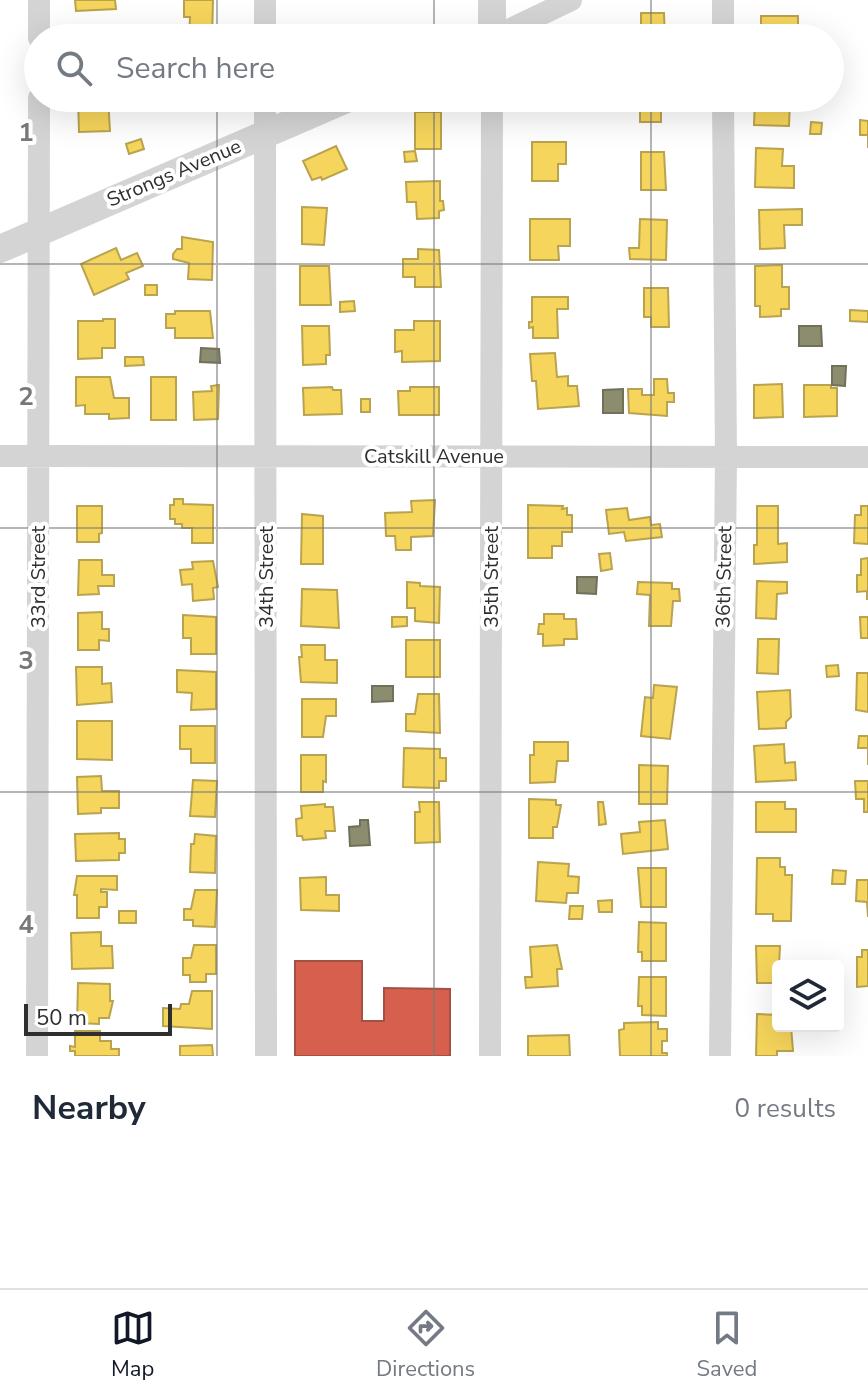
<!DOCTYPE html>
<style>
body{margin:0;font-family:"Nunito Sans",sans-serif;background:#f6f6f7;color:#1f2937}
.controls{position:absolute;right:24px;bottom:24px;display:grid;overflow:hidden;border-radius:8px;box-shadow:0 8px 32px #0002}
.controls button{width:72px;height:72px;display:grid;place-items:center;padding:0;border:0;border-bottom:2px solid #e0e1e3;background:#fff;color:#1f2937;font:40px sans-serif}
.scale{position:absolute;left:24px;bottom:20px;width:148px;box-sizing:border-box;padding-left:8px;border:4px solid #2f2f2f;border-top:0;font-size:22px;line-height:28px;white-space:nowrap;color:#2f2f2f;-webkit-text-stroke:6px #fff;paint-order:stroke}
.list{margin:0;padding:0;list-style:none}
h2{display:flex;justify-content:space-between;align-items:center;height:104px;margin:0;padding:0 32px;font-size:34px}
h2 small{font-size:26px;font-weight:400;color:#747a83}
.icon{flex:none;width:44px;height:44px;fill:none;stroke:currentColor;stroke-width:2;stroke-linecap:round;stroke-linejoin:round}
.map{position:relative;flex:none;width:868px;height:1056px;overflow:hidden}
.search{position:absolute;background:#fff;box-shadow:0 8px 32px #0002;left:24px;right:24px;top:24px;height:88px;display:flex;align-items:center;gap:20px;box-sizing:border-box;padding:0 28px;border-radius:44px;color:#747a83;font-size:30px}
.sheet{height:232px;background:#fff}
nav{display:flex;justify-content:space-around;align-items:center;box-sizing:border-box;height:112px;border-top:2px solid #e0e1e3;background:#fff;font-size:22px;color:#747a83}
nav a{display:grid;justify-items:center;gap:4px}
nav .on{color:#111827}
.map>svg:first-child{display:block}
.homes{fill:#f6d55c;stroke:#baa34e;stroke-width:2}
.shops{fill:#d6604d;stroke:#a45144;stroke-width:2}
.industry{fill:#8c8c6e;stroke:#70705b;stroke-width:2}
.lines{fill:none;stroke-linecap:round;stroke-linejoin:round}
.minor{stroke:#d4d4d4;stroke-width:22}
.tertiary{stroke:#d4d4d4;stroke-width:28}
.grid{fill:none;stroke:#787878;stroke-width:2;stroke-opacity:0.55}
.labels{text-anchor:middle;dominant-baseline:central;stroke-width:8;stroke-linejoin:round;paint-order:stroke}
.street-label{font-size:20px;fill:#2f2f2f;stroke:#fff}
.grid-label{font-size:26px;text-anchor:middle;font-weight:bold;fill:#787878;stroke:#fff;stroke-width:8;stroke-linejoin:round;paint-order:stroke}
</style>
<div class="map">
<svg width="868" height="1056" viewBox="0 0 868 1056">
<rect width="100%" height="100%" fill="#fff"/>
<path class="homes" d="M75 0H115L116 9 76 11Z
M184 0H213L212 38 189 37 190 17H184Z
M641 13H664L665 38H641Z
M761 16H798V38H761Z
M344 28V38H301V29Z
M78 98H108L110 131 79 132Z
M533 98H568V108H551V101H533Z
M640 98H661V122H640Z
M755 98H795V101H790L789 126 754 125Z
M415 112H441V149H415Z
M860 120 868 121V148V135H860Z
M811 122 822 123 821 134H810Z
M141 139 144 149 129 154 126 144Z
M532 142H566V164H558V181H532Z
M336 146 347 169 322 180 321 177 312 180 303 161Z
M756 148 783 149 782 166H794V188L755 187Z
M415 151 417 161 405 162 404 152Z
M641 152H664L666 190H641Z
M440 181V201H443L444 210 439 211V218L417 219 416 202H407L406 182Z
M302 207 327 208 324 245 302 244Z
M802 209V225H784L785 248 760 249 759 210Z
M530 219H570V246H558L559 260H530Z
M640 219 667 220 666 260 630 259 629 248H639Z
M182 237 213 242 212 280 188 279 189 263 173 259V254L177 249H182Z
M116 248 121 260 137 253 143 266 126 273 129 279 94 295 81 264Z
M418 249 439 250 441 287H415V277H403V259H418Z
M782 265V287H789V309H781V316L760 317V306H755V266Z
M300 266H329L331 305H300Z
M145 285H157V295H145Z
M644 288H668L669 327H651V317H644Z
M532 297H568V309H557L558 338H533V327L529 328V322H532Z
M354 301 355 311 340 312V302Z
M850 310 868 311V322L850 321Z
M175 311H210L213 338H175V328H166V314H175Z
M103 319H115V348H102V358L78 359V321H103Z
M414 321H440V361L402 362V351L395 352V330H414Z
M302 326H329L330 355H326V364L303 365Z
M555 353 557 377 568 376V386H577L579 406 538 409 536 381H532L530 354Z
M125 357H143L144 365 125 366Z
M76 377H110L114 398H129V418L109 419V414H85V405L76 406Z
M151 377H176V420H151Z
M654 379H667L668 393H674V402H667V416L629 413 628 389H642V395H654Z
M782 384 783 417 754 418V385Z
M219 385 218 419 194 420 193 392 212 391 211 386Z
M804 385H831V388H837V416L804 417Z
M332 387 333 390H341L342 414 304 415 303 388Z
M410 387H439V415H399L398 391H410Z
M361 399H370V412H361Z
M174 499H183V504L213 505V543H192V528H182V524H175V519H170V505H174Z
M435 500 433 536 411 537V550H396L395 536H386L385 513 412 512 411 501Z
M528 505 563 506 562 509 567 508V515H572V532H562V546H552V558H528Z
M77 506H102V533L99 534V542H77Z
M757 506H778V544L787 543V562L754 564V545H757Z
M861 506H868V544L854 543 855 515H861Z
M627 508 629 520 650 517 651 525 660 524 662 537 626 541 624 532 609 534 606 510Z
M302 514 323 516V564H301Z
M610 553 612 569 601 571 599 554Z
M868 558V599H867V591L857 592V575H861V559Z
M79 560H102V575H114V586H98L99 594 78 595Z
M213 561 218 587 213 588 214 599 193 601 192 584 182 585 180 570 193 569 192 562Z
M757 581 787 582V593L777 594 776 619 756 618Z
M407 582 420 583V586L440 587 439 623 415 621V608H407Z
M638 582 672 583V589H679L680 601H673L671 626H649L650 595 637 594Z
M302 589 337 590 339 628 301 626Z
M102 612V629H109V641L99 640V650H78V613Z
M544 614H564V619H576L577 639H564V645L543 646V634H538L539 624H544Z
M183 615 216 617V654H191V638H183Z
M392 617H407V626L392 627Z
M860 617H868V638H861Z
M758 639H779L778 674 757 673Z
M406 640H440V677H406Z
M301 645H325V660H337V683L301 682 299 657H302Z
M838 665 839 676 827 677 826 666Z
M76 667H102V684L111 683 112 702 77 705Z
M177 670 216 672V709L191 710 192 693 177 692Z
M857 673H868V712L856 710Z
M654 685 677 687 670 739 641 736 645 697 653 698Z
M790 690 791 717 786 722V728L759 729 757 692Z
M418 694H439L440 733 406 731V714H415Z
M302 699H336V716H326L323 737H302Z
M77 721H112V760L77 759Z
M180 726H215V763H191V749H180Z
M859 736H868V765V748H858Z
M534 742H568V761H557L555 782 530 783V755H534Z
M784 744 785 763 795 762 796 780 756 782 754 746Z
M404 748 440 749V758H446V781H439V788L403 787Z
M301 755H326V782L323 781V792H301Z
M639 765 668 766 667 804H639Z
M101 776 102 791H119V808H101V813L78 814 77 777Z
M193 780 217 781 215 817 190 816Z
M855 781H868V812H864V799H856Z
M529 799 556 800V805H561L557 827H553V838H529Z
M419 802H439L440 842 415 843V812H420Z
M598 802H603L606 824 599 825Z
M756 802H785V809H796V832H756Z
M325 804V807H333L335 831H325L326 838 303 840 302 836H297L296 819 302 818 301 806Z
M665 820 668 849 623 854 621 834 640 832 639 822Z
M119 833V839H125V853H119V860L76 861 75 834Z
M195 834 216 836 215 873 190 872 191 844H194Z
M757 858H780V867H785V875H792L791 921H773V914H756Z
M538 862 569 864 568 876 579 877 578 893H567L566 903 536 901Z
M638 868H666V907H641Z
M833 870 846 871 845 884H832Z
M77 876H117V890L101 889V892H107V907H99V918H77V895H74Z
M326 877V895H339V911L301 910 300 878Z
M857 880H868V917L867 902 856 901Z
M195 890H217L215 927 193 926V920H184V909H191Z
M612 900V912H599L598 901Z
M570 906H583L582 919H569Z
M119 911H136V923H119Z
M639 922 666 923V961H642V952H638Z
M101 932V946H112L113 968 72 969 71 933Z
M194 945H216V974H206V982H190V975H183V958H191Z
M557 945 562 969H557L558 986 526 988 525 977H532L530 947Z
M756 946H780L778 983H757Z
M862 950H868V986L857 987V957H862Z
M639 977H666V1016L642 1015V1006H638Z
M78 983 110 984V1001H113L109 1018H99V1024L77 1023Z
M192 991H212V1029L163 1026V1008L180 1009 181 1004H189Z
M757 1014 778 1015V1026H791L793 1051H777V1056H756Z
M658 1022V1029H667V1041H662V1053H667V1056H620L619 1030 624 1029V1023Z
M75 1031H100V1041H111V1049H119V1056H75V1051H70V1046L75 1047Z
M569 1035 570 1056H528V1036Z
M212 1045 213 1056H180V1046Z"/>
<path class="shops" d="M295 961H362V1021H384V988L450 989V1056H295Z"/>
<path class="industry" d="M799 326H821L822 346H799Z
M201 348 219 349 220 363 200 362Z
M832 366H846L845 386 832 385Z
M623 389V413H603V390Z
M577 577H597L596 594 577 593Z
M372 686H393V701L372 702Z
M360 820H368L370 845 350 846 349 827 360 826Z"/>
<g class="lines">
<path class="minor" d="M265 0V38
M723 0V38
M39 38V0
M492 38 571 0
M265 98 266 1056
M0 456 868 457
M37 1056 39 98
M490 1056 492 98
M720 1056 726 456 723 98"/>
<path class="tertiary" d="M489 38 492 37V0
M0 249 349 98"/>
</g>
<path class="grid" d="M217 0V38M434 0V38M651 0V38M217 98V1056M434 98V1056M651 98V1056M0 264H868M0 528H868M0 792H868"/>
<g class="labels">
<g class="street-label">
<text transform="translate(174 173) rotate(-23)">Strongs Avenue</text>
<text x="434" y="456">Catskill Avenue</text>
<text transform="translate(38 577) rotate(-90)">33rd Street</text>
<text transform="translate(266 577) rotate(-90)">34th Street</text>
<text transform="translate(491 577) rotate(-90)">35th Street</text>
<text transform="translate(724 577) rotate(-89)">36th Street</text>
</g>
</g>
<g class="grid-label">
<text x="26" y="141">1</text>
<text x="26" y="405">2</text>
<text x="26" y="669">3</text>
<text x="26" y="933">4</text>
</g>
</svg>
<div class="controls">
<button><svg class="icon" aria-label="layers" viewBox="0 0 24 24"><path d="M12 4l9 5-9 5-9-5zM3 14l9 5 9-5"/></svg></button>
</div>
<div class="scale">50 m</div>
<div class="search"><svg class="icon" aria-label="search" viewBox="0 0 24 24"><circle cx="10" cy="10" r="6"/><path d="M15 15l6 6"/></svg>Search here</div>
</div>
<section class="sheet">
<h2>Nearby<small>0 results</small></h2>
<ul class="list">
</ul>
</section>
<nav>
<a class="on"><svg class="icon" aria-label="map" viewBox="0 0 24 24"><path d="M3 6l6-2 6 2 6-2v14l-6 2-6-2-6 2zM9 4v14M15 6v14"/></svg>Map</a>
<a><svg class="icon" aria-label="directions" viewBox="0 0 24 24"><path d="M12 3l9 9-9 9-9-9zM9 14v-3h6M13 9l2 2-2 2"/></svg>Directions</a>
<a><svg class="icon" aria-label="saved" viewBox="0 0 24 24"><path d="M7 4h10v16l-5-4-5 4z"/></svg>Saved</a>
</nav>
